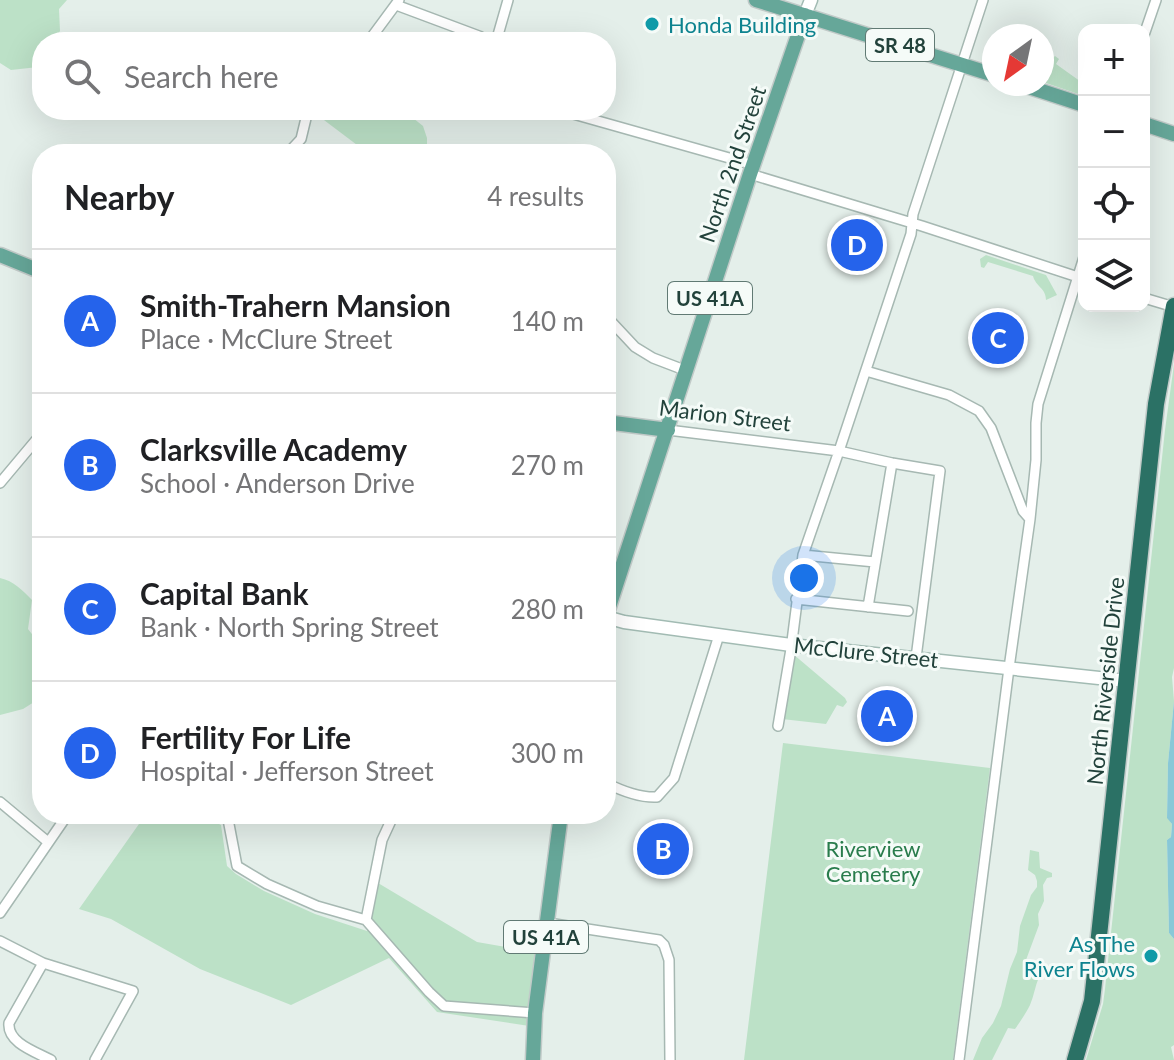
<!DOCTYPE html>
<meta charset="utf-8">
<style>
body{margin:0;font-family:Lato,sans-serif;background:#f6f6f6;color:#202124}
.controls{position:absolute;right:24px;top:24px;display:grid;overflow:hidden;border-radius:16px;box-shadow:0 8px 32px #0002}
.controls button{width:72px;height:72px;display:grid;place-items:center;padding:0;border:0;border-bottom:2px solid #e0e0e0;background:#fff;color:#202124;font:40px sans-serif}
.compass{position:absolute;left:982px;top:24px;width:72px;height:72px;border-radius:50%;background:#fff;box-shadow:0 8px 32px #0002;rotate:213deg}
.you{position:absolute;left:804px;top:578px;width:28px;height:28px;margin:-20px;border:6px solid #fff;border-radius:50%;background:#1a73e8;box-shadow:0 0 0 12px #1a73e833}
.badge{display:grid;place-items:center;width:52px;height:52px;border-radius:50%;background:#2563eb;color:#fff;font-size:26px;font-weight:700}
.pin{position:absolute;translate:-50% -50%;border:4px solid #fff;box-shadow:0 2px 8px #0006}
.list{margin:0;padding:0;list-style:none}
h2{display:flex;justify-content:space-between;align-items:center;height:104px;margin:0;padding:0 32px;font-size:34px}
h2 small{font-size:26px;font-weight:400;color:#757577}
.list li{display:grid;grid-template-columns:52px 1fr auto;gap:24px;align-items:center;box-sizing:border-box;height:144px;padding:0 32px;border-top:2px solid #e0e0e0}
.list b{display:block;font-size:30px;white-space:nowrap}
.list p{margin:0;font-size:26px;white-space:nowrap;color:#757577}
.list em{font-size:26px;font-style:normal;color:#757577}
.icon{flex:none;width:44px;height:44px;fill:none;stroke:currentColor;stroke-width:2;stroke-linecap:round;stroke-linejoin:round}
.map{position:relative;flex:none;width:1174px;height:1060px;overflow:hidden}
.search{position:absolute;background:#fff;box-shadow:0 8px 32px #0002;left:32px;top:32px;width:584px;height:88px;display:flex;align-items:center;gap:20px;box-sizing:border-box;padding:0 28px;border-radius:32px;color:#757577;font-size:30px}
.panel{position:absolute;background:#fff;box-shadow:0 8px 32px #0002;left:32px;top:144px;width:584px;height:680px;border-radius:32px}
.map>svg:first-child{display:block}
.green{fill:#bce1c7}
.water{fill:#89c8d7}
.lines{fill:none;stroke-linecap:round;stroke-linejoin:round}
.street-casing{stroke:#a6b8b2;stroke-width:12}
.secondary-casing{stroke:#a2bbb3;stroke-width:15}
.primary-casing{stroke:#c1cac8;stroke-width:17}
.highway-casing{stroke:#c1cac8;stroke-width:19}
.street{stroke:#fff;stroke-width:9}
.secondary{stroke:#fff;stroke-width:12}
.primary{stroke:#66a799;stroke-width:14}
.highway{stroke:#2b7165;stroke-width:16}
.culture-dot{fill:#0f9aa8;stroke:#f5fbf8;stroke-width:3}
.labels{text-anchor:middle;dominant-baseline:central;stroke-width:6;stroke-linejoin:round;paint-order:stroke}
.shield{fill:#f5fbf8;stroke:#617a74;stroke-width:2}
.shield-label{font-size:20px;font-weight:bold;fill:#22423b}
.culture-label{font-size:22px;fill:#0d838f;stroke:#f5fbf8;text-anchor:start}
.street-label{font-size:22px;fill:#22423b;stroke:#f5fbf8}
.park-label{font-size:22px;fill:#297c4c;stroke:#f5fbf8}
</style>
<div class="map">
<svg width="1174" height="1060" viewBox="0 0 1174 1060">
<rect width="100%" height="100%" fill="#e4efea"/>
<path class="green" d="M0 0H67L59 9 60 31 53 42H42V60L38 67 11 70 0 63Z
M1055 56 1059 59 1056 64 1084 84V96L1046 83C1043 75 1048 61 1055 56Z
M313 110H403L423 126 427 138V152L426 154H369L312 111Z
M986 255 1046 275 1057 295 1046 300C1046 288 1036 287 1033 276L988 262 984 268 981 267 980 259Z
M1174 364V668L1172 677 1174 701 1168 763 1167 817 1172 824 1171 837 1167 840 1169 933 1174 939V1045L1171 1047 1174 1060H1086L1103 1004 1105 989 1165 430Z
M0 578C14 581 22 590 32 600L28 629 42 647V697L23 709 0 715Z
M793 654 845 698 847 702 843 707 837 705 826 724 782 719Z
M783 743 990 768 953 1060H744Z
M146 814H200L221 825 227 866 236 874 264 891 315 914 367 931 378 883 477 942 547 954 536 1027 437 1012 389 958 291 1005 200 969 111 919 79 909Z
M1030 850 1039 852 1040 868 1052 873V877L1047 878 1043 885 1044 901 1038 914 1039 925 1023 968 1024 973 1030 975 1035 974 1039 977C1035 986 1034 996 1030 1005 1026 1013 1020 1022 1015 1029L1008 1028 992 1060H973L982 1038 993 1023 1001 1006 1010 969 1017 952 1020 926 1031 895 1037 887V881L1035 875 1028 870Z"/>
<path class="water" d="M1174 701V939L1169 933 1167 840 1171 837 1172 824 1167 818 1168 763Z"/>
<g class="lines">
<defs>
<path id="street" d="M396 5 479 36 489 42
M1144 35 1156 0
M368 42 399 0
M496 42 508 0
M559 110 754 165
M287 154 301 139 308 110
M750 174 922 226 1084 279
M1144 298 1174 307
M606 316 635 347 653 358 687 371
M866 371 949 395 979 411 991 428 1023 511 1030 519
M668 430 839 451 892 463 940 471 916 658
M0 483 42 433
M803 555 875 562
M796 599 908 611
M868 607 892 463
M778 726 791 649 803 555 839 451 911 234 913 214 983 0
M606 783C622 791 639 798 657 797L674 778 719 635
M0 802 48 842
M227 814 237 866 267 884 317 906 366 920 429 992 444 1006 535 1013
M0 913 68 814
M366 920 382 840 394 814
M548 923 659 940 664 945 669 960 670 1060
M0 941 43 963 133 991 95 1060
M43 963 9 1023C7 1043 36 1052 51 1060
M959 1060 1009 668 1030 519 1036 460V423L1038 404 1084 257"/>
<path id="secondary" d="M805 15 811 0
M606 617 624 622 791 645 1127 681"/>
<path id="primary" d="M756 0 994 75
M1020 84 1084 105
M1144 124 1174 134
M0 255 42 272
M606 422 668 430
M606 616 750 174 805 15
M533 1060 535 1013 561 814"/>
<path id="highway" d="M1075 1060 1092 1001 1156 404 1174 306"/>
</defs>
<use href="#street" class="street-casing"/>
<use href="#secondary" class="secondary-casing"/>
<use href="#primary" class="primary-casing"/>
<use href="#highway" class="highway-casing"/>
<use href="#street" class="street"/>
<use href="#secondary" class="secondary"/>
<use href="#primary" class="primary"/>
<use href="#highway" class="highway"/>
</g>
<g class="culture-dot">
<circle cx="652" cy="24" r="8"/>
<circle cx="1151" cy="956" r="8"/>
</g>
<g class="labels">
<g class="shield">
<rect x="866" y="29" width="68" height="32" rx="6"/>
<rect x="668" y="282" width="84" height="32" rx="6"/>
<rect x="504" y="921" width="84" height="32" rx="6"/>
</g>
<g class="shield-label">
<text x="900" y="45">SR 48</text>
<text x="710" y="298">US 41A</text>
<text x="546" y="937">US 41A</text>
</g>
<g class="culture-label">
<text x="668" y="24">Honda Building</text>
<text x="1135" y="943" text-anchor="end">As The<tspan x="1135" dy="25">River Flows</tspan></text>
</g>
<g class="street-label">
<text transform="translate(732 164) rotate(-71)">North 2nd Street</text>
<text transform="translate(725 415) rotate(7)">Marion Street</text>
<text transform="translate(866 652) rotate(6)">McClure Street</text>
<text transform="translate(1105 681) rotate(-84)">North Riverside Drive</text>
</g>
<g class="park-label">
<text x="873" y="848">Riverview<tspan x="873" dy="25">Cemetery</tspan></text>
</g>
</g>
</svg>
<div class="controls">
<button>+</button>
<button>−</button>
<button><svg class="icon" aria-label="locate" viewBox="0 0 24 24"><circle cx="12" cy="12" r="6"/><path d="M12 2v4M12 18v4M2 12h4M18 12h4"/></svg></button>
<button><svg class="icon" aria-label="layers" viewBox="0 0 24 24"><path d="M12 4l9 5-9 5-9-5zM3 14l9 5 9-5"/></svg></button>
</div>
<svg class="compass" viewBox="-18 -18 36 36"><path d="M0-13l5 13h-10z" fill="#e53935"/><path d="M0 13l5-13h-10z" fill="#757577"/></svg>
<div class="you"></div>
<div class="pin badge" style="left:887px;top:716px">A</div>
<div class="pin badge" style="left:663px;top:849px">B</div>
<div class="pin badge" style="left:998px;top:338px">C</div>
<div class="pin badge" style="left:857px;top:245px">D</div>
<div class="search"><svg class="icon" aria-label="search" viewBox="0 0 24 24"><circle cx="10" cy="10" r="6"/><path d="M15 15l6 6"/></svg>Search here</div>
<section class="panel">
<h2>Nearby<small>4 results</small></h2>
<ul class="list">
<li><span class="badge">A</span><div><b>Smith-Trahern Mansion</b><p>Place · McClure Street</p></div><em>140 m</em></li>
<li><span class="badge">B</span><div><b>Clarksville Academy</b><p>School · Anderson Drive</p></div><em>270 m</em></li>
<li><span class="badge">C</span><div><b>Capital Bank</b><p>Bank · North Spring Street</p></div><em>280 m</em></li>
<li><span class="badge">D</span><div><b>Fertility For Life</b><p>Hospital · Jefferson Street</p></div><em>300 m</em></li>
</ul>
</section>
</div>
